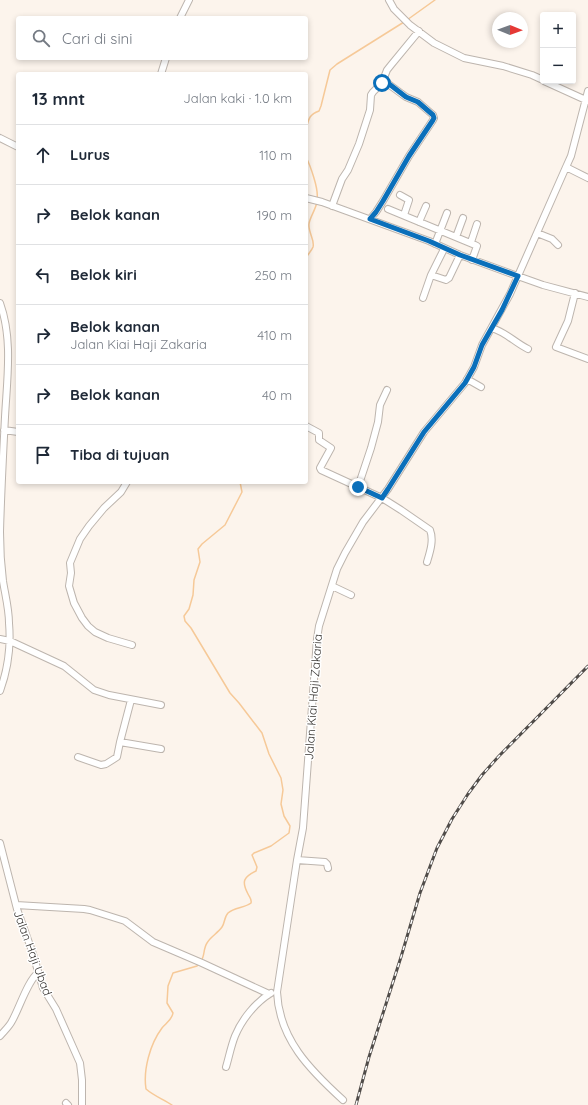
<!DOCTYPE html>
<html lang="id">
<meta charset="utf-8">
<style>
body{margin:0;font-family:Quicksand,sans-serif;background:#f6f6f7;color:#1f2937}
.controls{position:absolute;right:12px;top:12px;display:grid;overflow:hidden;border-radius:4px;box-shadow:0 2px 6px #0003}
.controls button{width:36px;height:36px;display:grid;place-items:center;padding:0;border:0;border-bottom:1px solid #e0e1e3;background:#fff;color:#1f2937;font:20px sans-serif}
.compass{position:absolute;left:492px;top:12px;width:36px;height:36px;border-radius:50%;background:#fff;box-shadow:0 2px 6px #0003;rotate:91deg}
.stop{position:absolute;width:12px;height:12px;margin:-9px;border:3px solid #0a6fba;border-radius:50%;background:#fff}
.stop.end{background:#0a6fba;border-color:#fff;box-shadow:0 1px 4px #0008}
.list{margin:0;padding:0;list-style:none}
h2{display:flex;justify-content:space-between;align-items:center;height:52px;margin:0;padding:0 16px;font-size:17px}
h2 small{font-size:13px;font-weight:400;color:#747a83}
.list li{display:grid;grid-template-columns:26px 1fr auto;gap:12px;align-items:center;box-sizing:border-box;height:60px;padding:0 16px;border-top:1px solid #e0e1e3}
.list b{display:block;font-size:15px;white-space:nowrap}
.list p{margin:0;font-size:13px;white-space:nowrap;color:#747a83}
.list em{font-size:13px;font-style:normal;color:#747a83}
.icon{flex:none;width:22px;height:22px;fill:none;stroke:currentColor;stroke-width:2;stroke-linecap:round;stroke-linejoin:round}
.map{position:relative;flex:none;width:588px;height:1105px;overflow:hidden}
.search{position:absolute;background:#fff;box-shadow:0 2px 6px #0003;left:16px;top:16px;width:292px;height:44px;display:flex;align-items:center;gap:10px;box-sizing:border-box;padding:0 14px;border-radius:4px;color:#747a83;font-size:15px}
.panel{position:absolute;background:#fff;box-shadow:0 2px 6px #0003;left:16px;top:72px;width:292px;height:412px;border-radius:4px}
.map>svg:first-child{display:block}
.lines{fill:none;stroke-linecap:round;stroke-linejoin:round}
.stream{stroke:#f6c998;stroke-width:1.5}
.minor-casing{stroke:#bdb5ae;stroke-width:8}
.minor{stroke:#fff;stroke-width:6}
.rail-casing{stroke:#504c49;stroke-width:3}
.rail{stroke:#fff;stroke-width:1.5;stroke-dasharray:4.5;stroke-linecap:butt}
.route{stroke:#0a6fba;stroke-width:5}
.labels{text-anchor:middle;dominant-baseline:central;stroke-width:3;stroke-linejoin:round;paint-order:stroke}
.street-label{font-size:12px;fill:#3a3734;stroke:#fff}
</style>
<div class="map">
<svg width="588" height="1105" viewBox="0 0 588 1105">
<rect width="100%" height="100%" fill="#fcf4ec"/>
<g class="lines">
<path class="stream" d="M407 20 435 0
M306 129C309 118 309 115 319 111L321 106 330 70 337 64 404 22
M306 157C310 165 319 189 317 199
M306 258C308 254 312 250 313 247 315 240 308 232 309 224 310 217 315 211 317 202
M201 961C205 956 203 949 207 943 210 937 218 933 222 927 225 923 224 917 228 913 234 907 245 908 251 903 252 899 250 898 248 894 241 881 244 877 256 871L257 867 252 855 254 853 271 846 289 833 290 826 284 816 281 804 283 790 281 778 269 754 262 733 239 703 230 693 191 628 185 621 184 616 189 609 193 595 194 580 200 562 198 549 202 544 225 525 242 492 240 482
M172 1105C163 1099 154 1096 146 1089 143 1070 150 1044 162 1028 166 1023 172 1020 173 1013L167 1003 168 986 173 973 197 966 199 964"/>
<defs>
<path id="minor" d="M389 0 394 9 410 25 434 43 464 58 503 66 532 75 543 80
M180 18 189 0
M161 74 166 58
M544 81 588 101
M0 138 18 147
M566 167 588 178
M400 195 409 200 404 215
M306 198 322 202 429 241 460 255 512 274 543 285 588 297
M332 206 342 179 348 170 359 144 370 110 371 95 373 92 382 83 387 70 391 65 419 31
M388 209 475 245 477 246 472 260
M370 219 376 212 383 201 409 156 433 120 434 118 433 115 418 102 406 97 383 80
M419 222 426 206
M537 233 552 239 558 245
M456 237 463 218
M471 242 477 224
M435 244 447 213
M444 249 431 275 446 280 449 278 460 255
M575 293 568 321 556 347 588 359
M423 298 431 275
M0 303C13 339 7 379 5 417 3 455 1 494 0 532 0 548 1 565 3 581 5 594 9 609 9 623 11 646 8 669 0 691
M492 328C507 333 514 342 528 349
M467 379 481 387
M306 426 319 433V440L331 448 320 468 321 470 382 498 401 510 430 530C434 540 430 552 427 562
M4 430 18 432
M127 482 121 492 104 508 89 526 80 539 70 563 71 573 69 586 74 603 82 618 88 626 95 632 108 638 132 645
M358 487 371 448 378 422 380 405 387 390
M332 586 351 595
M0 639 10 641 64 666 94 690 109 695 161 705
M131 700 120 742 161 749
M78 757 101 765 106 764 117 757 120 742
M0 843 17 909 32 951 43 988 56 1009 80 1063 82 1080V1105
M297 860 325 862 327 864 328 868
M16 905 84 909 90 910 125 921 153 942 202 963 269 994
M0 1036C4 1031 9 1027 12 1021 19 1009 28 980 38 973
M226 1067C229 1057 231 1046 235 1036 242 1019 256 1002 271 993
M343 1100C310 1070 279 1039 277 992L297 860 303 828 317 639 319 626 337 569 345 553 363 522 388 489 424 432 465 383 474 367 482 345 510 294 566 167 571 156 588 91
M66 1103 68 1105"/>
</defs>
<use href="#minor" class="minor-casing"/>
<use href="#minor" class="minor"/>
<defs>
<path id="rail" d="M356 1105 369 1057 401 957 420 893 437 848 452 819 468 794 482 775 499 756 588 666"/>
</defs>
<use href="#rail" class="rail-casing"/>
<use href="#rail" class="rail"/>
</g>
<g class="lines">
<path class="route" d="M358 487 382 498 388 489 424 432 465 383 474 367 482 345 502 310 518 276 460 255 429 241 370 219 376 212 383 201 409 156 433 120 434 118 433 115 418 102 406 97 384 80 382 83"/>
</g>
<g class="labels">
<g class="street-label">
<text transform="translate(313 697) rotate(-86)">Jalan Kiai Haji Zakaria</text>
<text transform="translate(33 953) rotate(70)">Jalan Haji Ubad</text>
</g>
</g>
</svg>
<div class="controls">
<button>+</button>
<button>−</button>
</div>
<svg class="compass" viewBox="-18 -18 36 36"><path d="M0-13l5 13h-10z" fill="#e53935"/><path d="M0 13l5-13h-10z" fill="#747a83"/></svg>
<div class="stop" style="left:382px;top:83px"></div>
<div class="stop end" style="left:358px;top:487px"></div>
<div class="search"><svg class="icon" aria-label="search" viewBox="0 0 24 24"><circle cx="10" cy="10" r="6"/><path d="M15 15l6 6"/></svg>Cari di sini</div>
<section class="panel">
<h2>13 mnt<small>Jalan kaki · 1.0 km</small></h2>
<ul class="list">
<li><svg class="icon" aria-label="ahead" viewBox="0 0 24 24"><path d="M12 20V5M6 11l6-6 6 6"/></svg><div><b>Lurus</b></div><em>110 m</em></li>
<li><svg class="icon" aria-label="right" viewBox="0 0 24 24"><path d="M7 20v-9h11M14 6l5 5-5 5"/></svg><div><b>Belok kanan</b></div><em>190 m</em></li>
<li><svg class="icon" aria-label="left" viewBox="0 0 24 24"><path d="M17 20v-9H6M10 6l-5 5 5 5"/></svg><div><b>Belok kiri</b></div><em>250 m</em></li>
<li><svg class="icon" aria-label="right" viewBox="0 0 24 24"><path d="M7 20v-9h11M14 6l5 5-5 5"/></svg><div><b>Belok kanan</b><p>Jalan Kiai Haji Zakaria</p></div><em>410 m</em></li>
<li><svg class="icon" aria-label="right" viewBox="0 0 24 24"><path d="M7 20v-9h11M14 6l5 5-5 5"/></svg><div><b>Belok kanan</b></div><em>40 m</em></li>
<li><svg class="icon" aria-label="arrive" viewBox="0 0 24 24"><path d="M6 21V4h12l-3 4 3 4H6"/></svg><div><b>Tiba di tujuan</b></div></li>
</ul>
</section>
</div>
